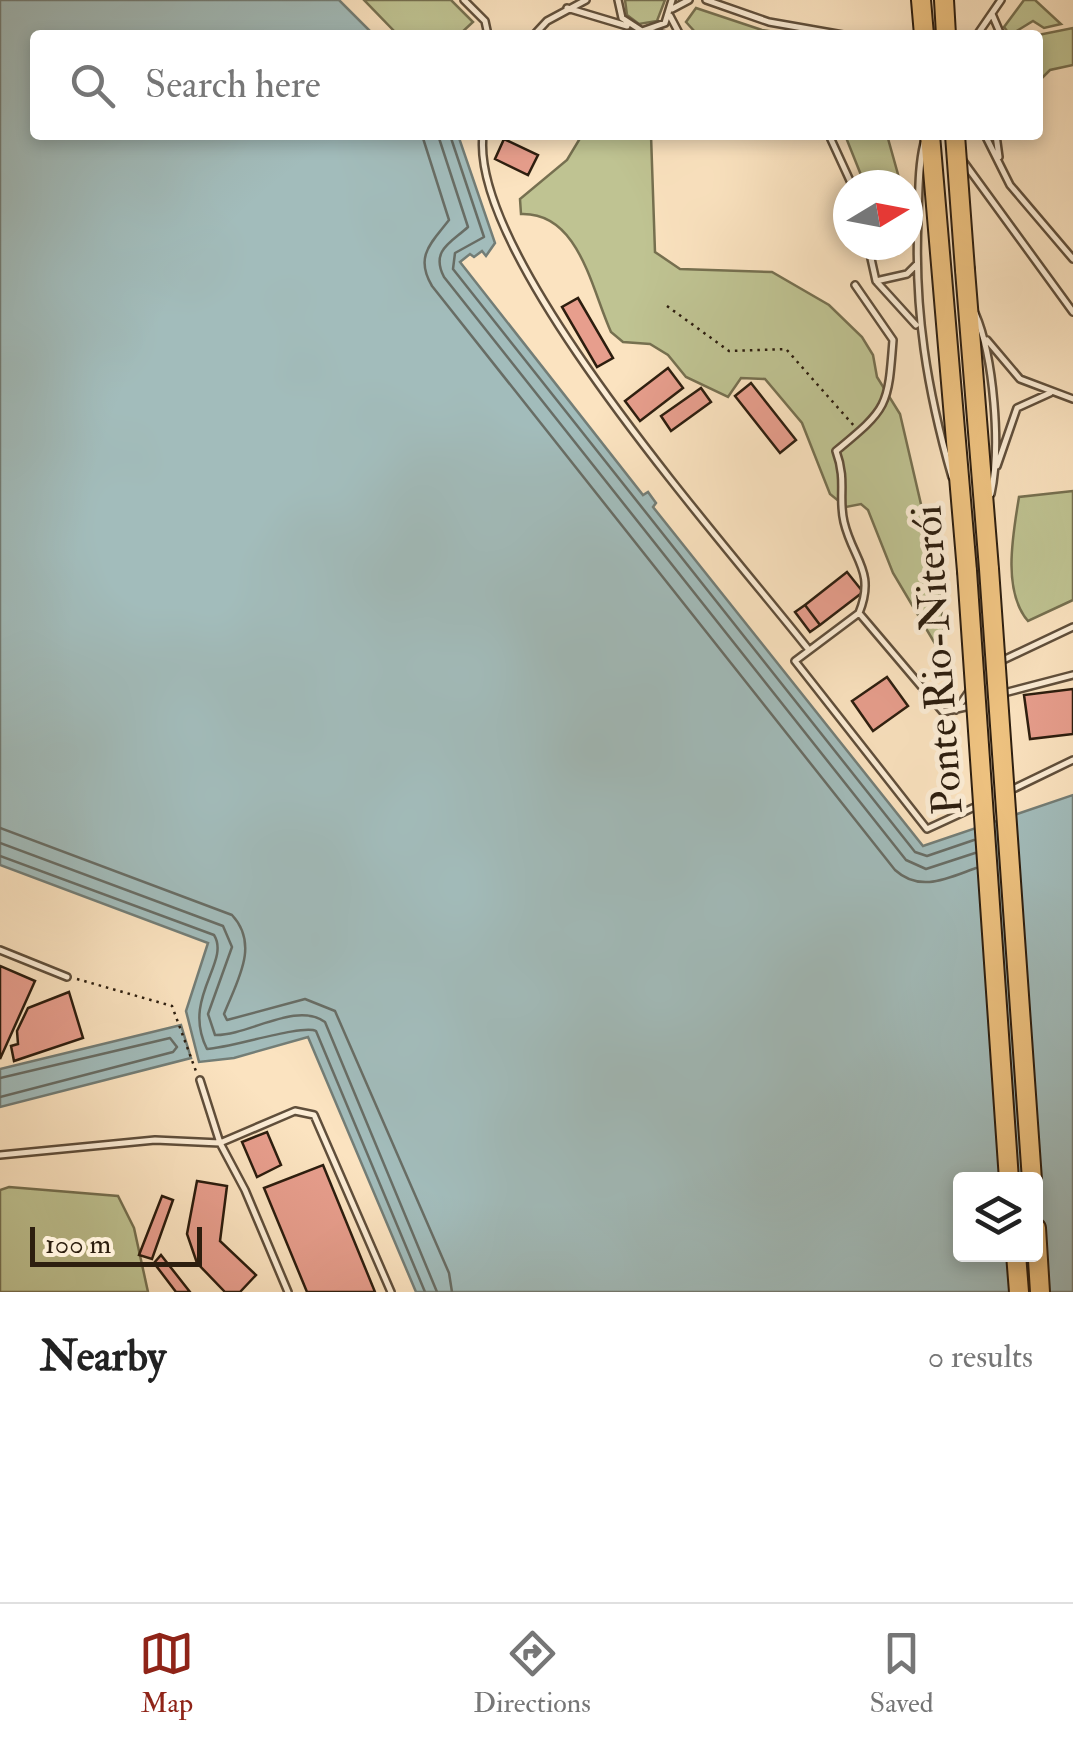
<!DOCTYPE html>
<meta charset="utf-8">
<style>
body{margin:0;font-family:"IM FELL Double Pica",serif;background:#f6f6f6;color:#222}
.controls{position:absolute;right:30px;bottom:30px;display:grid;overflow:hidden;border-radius:10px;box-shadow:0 5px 15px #0003}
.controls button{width:90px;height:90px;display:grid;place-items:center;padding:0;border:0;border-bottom:2px solid #e0e0e0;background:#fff;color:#222;font:50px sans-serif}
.compass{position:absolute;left:833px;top:170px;width:90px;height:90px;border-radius:50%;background:#fff;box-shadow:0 5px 15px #0003;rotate:80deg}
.scale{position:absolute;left:30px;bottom:25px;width:172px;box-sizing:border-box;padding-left:10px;border:5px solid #2d1e0f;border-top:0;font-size:28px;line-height:35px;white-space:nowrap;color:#2d1e0f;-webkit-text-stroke:8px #fcedd6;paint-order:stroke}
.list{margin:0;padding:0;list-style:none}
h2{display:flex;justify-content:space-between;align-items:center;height:130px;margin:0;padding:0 40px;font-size:42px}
h2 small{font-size:32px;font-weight:400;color:#767676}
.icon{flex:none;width:55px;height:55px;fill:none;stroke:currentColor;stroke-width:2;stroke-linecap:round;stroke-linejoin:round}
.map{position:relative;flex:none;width:1073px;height:1292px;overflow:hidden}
.search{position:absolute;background:#fff;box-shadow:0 5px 15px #0003;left:30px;right:30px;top:30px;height:110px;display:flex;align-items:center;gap:25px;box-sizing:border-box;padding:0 35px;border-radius:10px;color:#767676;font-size:38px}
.sheet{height:310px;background:#fff}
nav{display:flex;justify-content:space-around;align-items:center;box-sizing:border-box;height:140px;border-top:2px solid #e0e0e0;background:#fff;font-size:28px;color:#767676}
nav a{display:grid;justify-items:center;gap:5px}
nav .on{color:#8f2418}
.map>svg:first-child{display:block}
.green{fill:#bfc392;stroke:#767050;stroke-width:2.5}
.water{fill:#a2bcbb;stroke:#737d76;stroke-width:2.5;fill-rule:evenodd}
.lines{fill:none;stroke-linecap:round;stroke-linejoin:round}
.shore{stroke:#686d65;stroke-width:2.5}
.building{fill:#e79e8d;stroke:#2d1e0f;stroke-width:2.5}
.service-casing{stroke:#604f3b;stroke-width:10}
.motorway-casing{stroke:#2d1e0f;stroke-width:22}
.path{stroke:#2d1e0f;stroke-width:2.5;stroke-dasharray:2.5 5;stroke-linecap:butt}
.service{stroke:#fcedd6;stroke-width:5}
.motorway{stroke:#eec280;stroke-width:18}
.motorway-bridge-casing{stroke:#2d1e0f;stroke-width:22;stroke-linecap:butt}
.motorway-bridge{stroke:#eec280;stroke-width:18}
.labels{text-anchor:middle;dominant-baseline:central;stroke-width:10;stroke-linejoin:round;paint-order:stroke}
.street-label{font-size:42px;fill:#2d1e0f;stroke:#fcedd6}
</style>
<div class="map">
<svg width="1073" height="1292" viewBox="0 0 1073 1292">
<rect width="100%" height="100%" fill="#fbe3c0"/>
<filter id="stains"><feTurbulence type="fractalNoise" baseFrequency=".002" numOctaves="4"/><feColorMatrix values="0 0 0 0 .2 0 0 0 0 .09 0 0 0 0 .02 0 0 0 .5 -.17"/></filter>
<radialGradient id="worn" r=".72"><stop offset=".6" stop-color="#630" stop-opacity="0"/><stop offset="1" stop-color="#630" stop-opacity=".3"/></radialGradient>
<path class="green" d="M364 0H451L473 22 459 35H398Z
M625 0H665L657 21 639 24 627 15Z
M1024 0H1035L1061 24 1044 28 1033 21 1010 35 1004 27Z
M696 8 762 30 795 35 696 33 686 22Z
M1073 28V65L1050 70 1038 82V35Z
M582 135H651L655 252 680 269 772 272 829 305 862 337 873 355 877 377 900 414 937 573 946 647 940 652 893 573 868 510 861 504 846 507 830 494 802 423 765 379 741 378 728 397 686 377 668 355 650 344 623 342 611 332C591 288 579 212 521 214L520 199 567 160Z
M845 135H887L901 185H865Z
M1073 491V600L1028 621C1002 591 1013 534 1019 497Z
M9 1187 118 1196 134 1228 148 1292H0V1190Z"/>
<path class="water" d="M0 0H339L374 35H35V135H458L495 243 486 256 482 251 474 257 470 254 460 262 643 495 648 492 656 503 653 507 923 846 1073 795V1292H416L308 1037 234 1058 199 1062 186 1011 208 943 0 865ZM960 1180H1036V1254H960Z
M181 1025 191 1058 0 1107V1069Z"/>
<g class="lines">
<path class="shore" d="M422 135 449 220C432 242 414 256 432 286L895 870C920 893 948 878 976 868
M438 135 468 227C452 242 430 250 444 277L906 860 926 869 975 853
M450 135 484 237 455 253 453 269 915 852 927 856 974 840
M0 828 232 915C260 945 237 981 224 1014L227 1020 305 999 335 1011 449 1273 452 1292
M0 843 223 926 232 947 208 1014 215 1035C248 1036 296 1001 325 1022L437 1292
M0 856 214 935C231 962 181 998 207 1049 230 1048 303 1024 316 1031L425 1292
M0 1078 170 1038 177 1047 173 1052 0 1097"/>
</g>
<path class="building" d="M504 139 538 155 528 175 495 159Z
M578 298 613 358 597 367 562 307Z
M668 368 683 388 640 421 625 401Z
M751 383 796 440 780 453 735 396Z
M701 388 711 402 671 431 661 416Z
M847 572 863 592 820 625 805 605Z
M805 605 820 625 810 632 795 612Z
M887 677 908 706 873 731 852 701Z
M1073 689V734L1030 739 1024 695Z
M0 966 35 981 0 1059Z
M69 992 83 1038 14 1061 11 1046 18 1044 17 1031 28 1008Z
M267 1132 281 1165 257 1177 242 1142Z
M323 1165 375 1292H307L264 1188Z
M197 1181 227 1186 220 1241 256 1275 240 1292H225L197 1263 187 1234Z
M162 1196 173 1200 152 1259 139 1255Z
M161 1255 190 1292H176L154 1263Z"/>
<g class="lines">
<defs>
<path id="service" d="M464 0 485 21 488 35
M618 0 622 18 642 31 665 23 672 0
M706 0 769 22 843 35
M567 8 627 26
M672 9 689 0
M992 14 1001 35
M670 16 680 35
M653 32 666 35
M534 35 547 21 586 0
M977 35 1001 0
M483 135C469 259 729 548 809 650
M829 135 852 185
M985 135 1010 185 1073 259
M996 135 999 157
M924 143C918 168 919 194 918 219 914 310 927 390 952 477
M963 161 1073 312
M868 245 876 281 916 325
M876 281 907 274 916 265
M855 285 893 340C888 407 888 408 836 451 847 481 838 497 844 522 853 560 876 571 859 613L943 712 970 706
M975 313C994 357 1001 447 991 494
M987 340 1020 379 1073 399
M997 466 1017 408 1050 393
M859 613 795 661 927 829 979 805
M999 662 1073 627
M1004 693 1073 675
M956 710 970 690
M1011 790 1073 760
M0 950 67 977
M200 1080 220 1143 295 1111 314 1115 391 1292
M0 1155 155 1140 220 1143 245 1190 288 1292"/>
<path id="motorway" d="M921 0 924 35
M944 0 946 35
M930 135 967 571
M965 270 989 569
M1036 1228 1040 1292
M1016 1254 1019 1292"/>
</defs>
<use href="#service" class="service-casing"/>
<use href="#motorway" class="motorway-casing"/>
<path class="path" d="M667 306 729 351 786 349 855 427
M77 979 172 1006 197 1074"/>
<use href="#service" class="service"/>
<use href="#motorway" class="motorway"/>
<defs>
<path id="motorway-bridge" d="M955 135 965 270
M989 569 1032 1180
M967 571 1009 1180"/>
</defs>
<use href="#motorway-bridge" class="motorway-bridge-casing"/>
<use href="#motorway-bridge" class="motorway-bridge"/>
</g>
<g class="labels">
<g class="street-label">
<text transform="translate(938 660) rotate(-94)">Ponte Rio-Niterói</text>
</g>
</g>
<rect width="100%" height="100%" filter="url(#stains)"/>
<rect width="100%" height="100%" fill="url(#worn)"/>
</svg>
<div class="controls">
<button><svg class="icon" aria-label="layers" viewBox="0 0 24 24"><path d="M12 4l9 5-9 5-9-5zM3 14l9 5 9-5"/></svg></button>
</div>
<svg class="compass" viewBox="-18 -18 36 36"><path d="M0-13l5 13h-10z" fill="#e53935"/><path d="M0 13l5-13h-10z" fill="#767676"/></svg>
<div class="scale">100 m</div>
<div class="search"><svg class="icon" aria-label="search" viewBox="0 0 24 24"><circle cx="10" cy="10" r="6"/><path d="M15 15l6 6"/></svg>Search here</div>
</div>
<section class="sheet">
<h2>Nearby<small>0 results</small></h2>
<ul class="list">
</ul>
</section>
<nav>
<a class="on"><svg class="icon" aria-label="map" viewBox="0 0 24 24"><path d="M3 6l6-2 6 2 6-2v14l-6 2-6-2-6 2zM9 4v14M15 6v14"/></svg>Map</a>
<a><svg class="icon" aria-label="directions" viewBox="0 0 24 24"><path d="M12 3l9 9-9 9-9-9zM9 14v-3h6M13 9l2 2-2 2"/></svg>Directions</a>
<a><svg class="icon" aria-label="saved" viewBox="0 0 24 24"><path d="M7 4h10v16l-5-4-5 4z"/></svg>Saved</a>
</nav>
